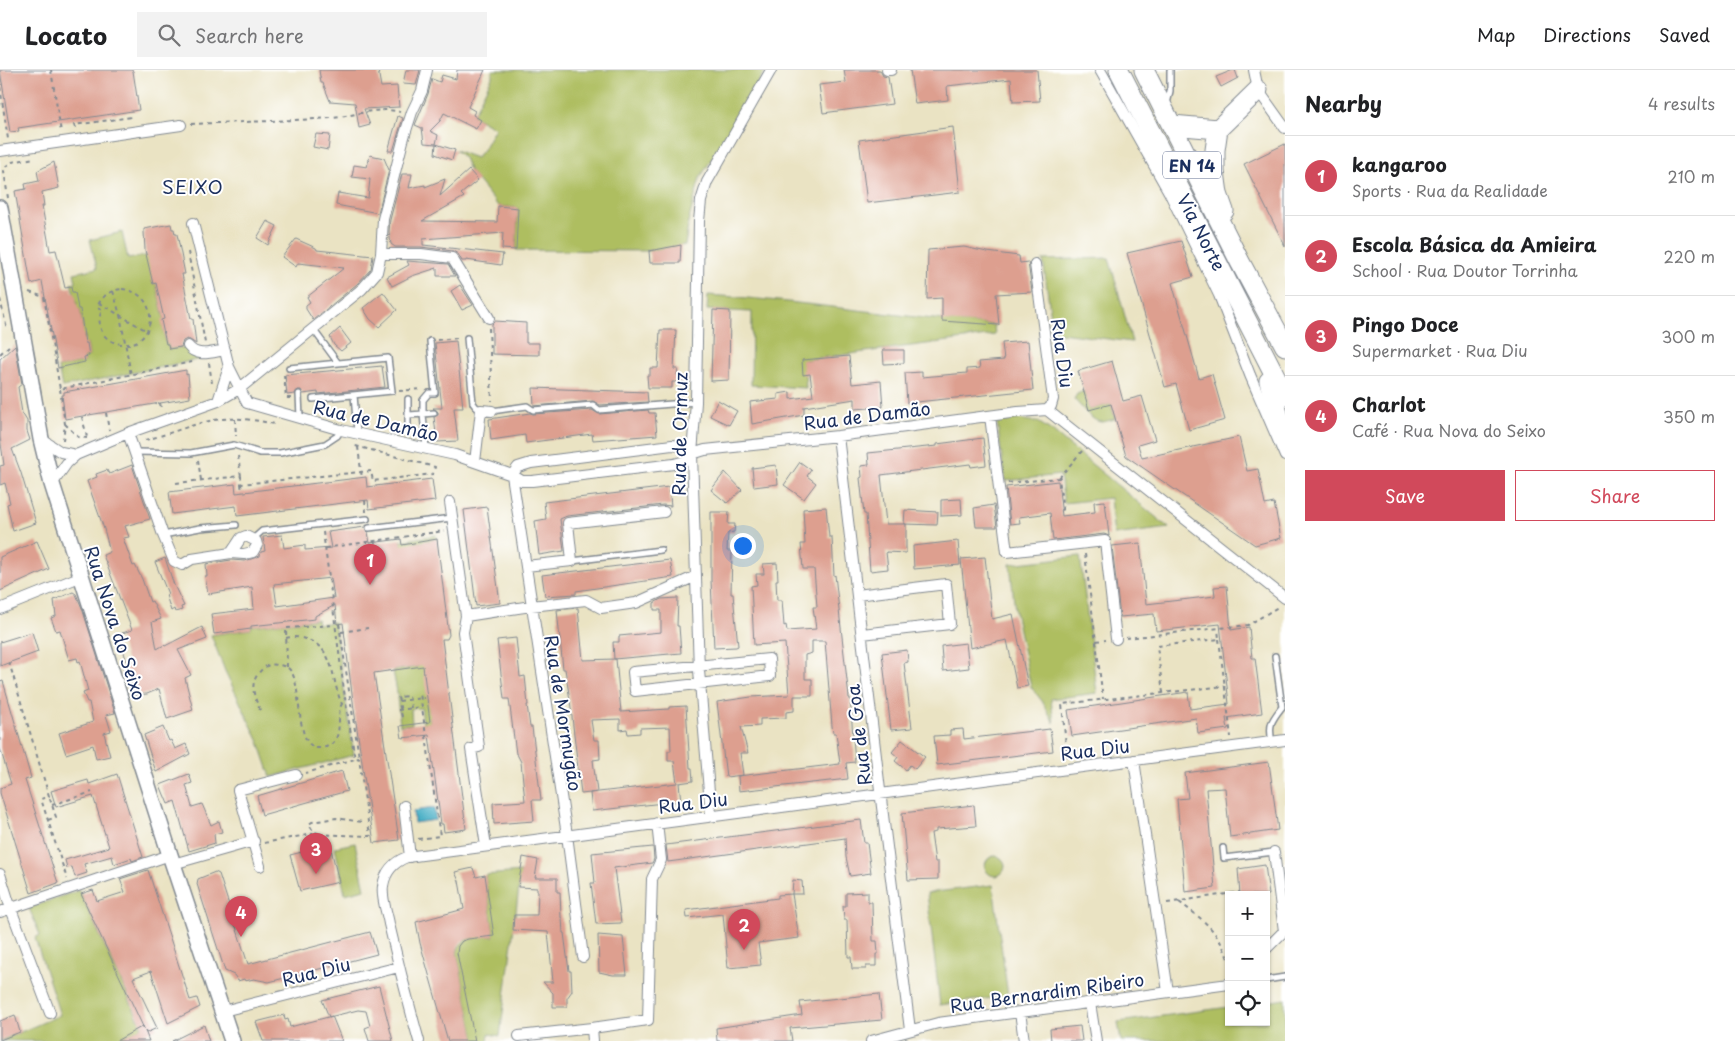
<!DOCTYPE html>
<meta charset="utf-8">
<style>
body{margin:0;font-family:"Playpen Sans",sans-serif;background:#f2f2f2;color:#202124}
.controls{position:absolute;right:15px;bottom:15px;display:grid;overflow:hidden;border-radius:0px;box-shadow:0 1px 4px #0004}
.controls button{width:45px;height:45px;display:grid;place-items:center;padding:0;border:0;border-bottom:1px solid #e0e0e0;background:#fff;color:#202124;font:25px sans-serif}
.you{position:absolute;left:742px;top:475px;width:18px;height:18px;margin:-12px;border:4px solid #fff;border-radius:50%;background:#1a73e8;box-shadow:0 0 0 8px #1a73e833}
.badge{display:grid;place-items:center;width:32px;height:32px;border-radius:50%;background:#d1495b;color:#fff;font-size:16px;font-weight:700}
.pin{position:absolute;translate:-50% -41px;filter:drop-shadow(0 1px 2px #0008)}
.pin::after{content:'';position:absolute;top:26px;width:18px;height:15px;background:inherit;clip-path:polygon(0 0,100% 0,50% 100%)}
.list{margin:0;padding:0;list-style:none}
h2{display:flex;justify-content:space-between;align-items:center;height:65px;margin:0;padding:0 20px;font-size:21px}
h2 small{font-size:16px;font-weight:400;color:#757577}
.list li{display:grid;grid-template-columns:32px 1fr auto;gap:15px;align-items:center;box-sizing:border-box;height:80px;padding:0 20px;border-top:1px solid #e0e0e0}
.list b{display:block;font-size:19px;white-space:nowrap}
.list p{margin:0;font-size:16px;white-space:nowrap;color:#757577}
.list em{font-size:16px;font-style:normal;color:#757577}
.actions{display:flex;gap:10px;padding:15px 20px}
.actions a{flex:1;padding:11px 0;border:1px solid #d1495b;border-radius:0px;text-align:center;font-size:18px;color:#d1495b}
.actions .main{background:#d1495b;color:#fff}
.icon{flex:none;width:28px;height:28px;fill:none;stroke:currentColor;stroke-width:2;stroke-linecap:round;stroke-linejoin:round}
.map{position:relative;flex:none;width:1285px;height:971px;overflow:hidden}
header{display:flex;align-items:center;gap:30px;box-sizing:border-box;height:70px;padding:0 25px;background:#fff;border-bottom:1px solid #e0e0e0}
header strong{font-size:24px}
nav{display:flex;gap:28px;margin-inline-start:auto;font-size:18px}
.search{width:350px;height:45px;background:#f2f2f2;display:flex;align-items:center;gap:12px;box-sizing:border-box;padding:0 18px;border-radius:0px;color:#757577;font-size:19px}
main{display:flex}
aside{flex:1;background:#fff}
.map>svg:first-child{display:block}
.green{fill:#aebe60;stroke:#64765f}
.water{fill:#45adc4;stroke:#306e91}
.building{fill:#dd9f8f;fill-rule:evenodd}
.lines{fill:none;stroke-linecap:round;stroke-linejoin:round}
.lane-casing{stroke:#828990;stroke-width:8}
.street-casing{stroke:#828990;stroke-width:12}
.secondary-casing{stroke:#828990;stroke-width:18}
.highway-casing{stroke:#828990;stroke-width:21}
.path{stroke:#828990;stroke-width:2;stroke-dasharray:4 4;stroke-linecap:butt}
.lane{stroke:#fff;stroke-width:5}
.street{stroke:#fff;stroke-width:10}
.secondary{stroke:#fff;stroke-width:15}
.highway{stroke:#fff;stroke-width:19}
.labels{text-anchor:middle;dominant-baseline:central;stroke-width:4;stroke-linejoin:round;paint-order:stroke}
.shield{fill:#fff;stroke:#5f6d8e;stroke-width:1}
.shield-label{font-size:16px;font-weight:bold;fill:#1b2f5e}
.street-label{font-size:18px;fill:#1b2f5e;stroke:#fff}
.neighbourhood-label{font-size:19px;letter-spacing:1px;fill:#1b2f5e;stroke:#fff}
</style>
<header>
<strong>Locato</strong>
<div class="search"><svg class="icon" aria-label="search" viewBox="0 0 24 24"><circle cx="10" cy="10" r="6"/><path d="M15 15l6 6"/></svg>Search here</div>
<nav><a>Map</a><a>Directions</a><a>Saved</a></nav>
</header>
<main>
<div class="map">
<svg width="1285" height="971" viewBox="0 0 1285 971">
<rect width="100%" height="100%" fill="#fff"/>
<filter id="ink" filterUnits="userSpaceOnUse"><feTurbulence type="fractalNoise" baseFrequency=".02" numOctaves="2"/><feDisplacementMap in="SourceGraphic" scale="10" xChannelSelector="R" yChannelSelector="G"/><feConvolveMatrix kernelMatrix="1 2 1 2 8 2 1 2 1" color-interpolation-filters="sRGB"/></filter>
<filter id="wash" filterUnits="userSpaceOnUse"><feTurbulence type="fractalNoise" baseFrequency=".0096" numOctaves="4" result="noise"/><feDisplacementMap in="SourceGraphic" scale="20" xChannelSelector="R" yChannelSelector="G"/><feGaussianBlur stdDeviation="1.12" result="paint"/><feColorMatrix in="noise" values="0 0 0 0 0 0 0 0 0 0 0 0 0 0 0 0 0 1.4 0 .05"/><feComposite in="paint" operator="in"/></filter>
<g filter="url(#wash)">
<rect width="100%" height="100%" fill="#eae3c3"/>
<path class="green" d="M492 0H765L741 45 732 56 700 108 689 149 685 175 649 181 516 180 518 138 498 136 469 100 464 88 455 80 476 88 482 81 495 58 473 45 492 7Z
M122 162 128 189 150 185 153 214 156 213 164 249 162 250 166 274H168L169 279 184 277 202 285V289L62 317 58 298 85 292 84 287 89 286 87 273 83 274 82 270 85 269 84 265H81L83 260 80 239 76 240 77 233 71 213 76 212 74 203 97 198 90 170Z
M1109 188 1132 272 1053 262 1043 190Z
M708 225C804 231 899 247 994 255L995 265 804 290 806 318 751 315 752 242 707 240Z
M1084 321 1089 340 1111 334 1115 349C1111 350 1107 351 1103 352 1092 353 1081 336 1074 329L1077 324Z
M1018 349 1038 352 1052 361 1169 458 1114 465 1110 428 1064 433 1060 405 1005 411 997 352Z
M436 465 437 469 414 473 431 661 424 662 421 638 411 639 412 654 400 655 397 627H398L393 601 418 597 401 471Z
M1080 486 1097 623 1051 629 1054 653 1042 631 1031 617 1015 541 1010 494Z
M317 549 318 554 334 552 354 685 271 707 259 672 225 601 211 565 251 559V556Z
M355 773 365 819 345 824 335 777Z
M985 796a10 10 0 1 1 20 0a10 10 0 1 1-20 0Z
M521 802 500 966 489 964 488 971H475L457 883C460 865 479 868 494 866L485 805Z
M993 815 1008 926 940 935 927 823Z
M79 820 142 957 116 971H0L60 945 35 868 40 865 29 838Z
M1285 929V971H1121L1118 952 1229 937V952H1266V932Z"/>
<path class="water" d="M434 738 436 750 414 753 413 741Z"/>
<g id="blocks">
<path class="building" d="M0 0H131L133 1 139 40 18 58 19 61 10 62Z
M319 0H378L381 17 397 16 399 37 364 39 370 55 359 58 355 33 330 31 323 13H321Z
M406 0H420L416 15 403 14Z
M457 0H485L468 37 475 41 473 45 481 50 476 59 444 43 440 51 430 61 438 65 436 74 424 73 422 58 415 55 428 24 432 9 440 12 442 5 456 9Z
M844 0H880L883 6 888 7 892 34 823 43 819 15 846 12Z
M910 0H1037L1040 31 1013 32 1011 9 947 16 948 30 915 34Z
M1233 0H1235L1238 8 1221 17 1216 7Z
M398 46 403 48 393 81H388Z
M953 57 960 122 867 133 859 70Z
M316 64 330 65 328 80 313 77Z
M436 74 455 80 452 90 435 84Z
M1285 74V176L1244 94Z
M370 85 384 88 389 100 378 143 336 135 338 123 368 128 370 109 352 107 354 95 367 97Z
M54 92 59 118 42 122 44 136H42L50 181 56 180 65 218 71 217 72 222H75L78 239H80L85 273H87L89 286 84 287 85 292 58 298 42 211 31 214 15 121 26 119 25 114 39 111 37 101Z
M469 100 478 110 461 124 464 127 422 151 497 152 498 136 518 138 516 180 502 179 503 163 423 169V175L503 184 501 195 466 190V191H462L458 184 453 181 421 177H395L391 174 389 162 390 150 402 104H412L409 118 425 115V117L445 109 440 126Z
M267 151 277 156 268 175 257 168Z
M171 154 172 159H174L175 164H177L185 204H182L191 249H193L196 274 190 270 187 269 183 271 181 277 169 279 168 274H166L161 250 164 249 156 213 153 214 145 180 144 162V159Z
M296 169 316 178 317 180 373 186 371 199 357 214 313 250 306 239V235L310 232 307 227 344 198 298 193 296 197 282 187Z
M1181 171 1193 207 1172 213 1199 308 1212 304 1225 350 1189 360 1176 314 1165 317 1127 183Z
M681 175 680 193H650L649 181Z
M964 177 987 182 1019 186 1020 193 1028 192 1032 222 996 224 999 255 942 251V228L927 229 928 180Z
M407 191 448 194 455 206H437V198L412 206 392 216 387 207 409 195Z
M460 215 473 235 462 240 451 221Z
M383 222 397 240 379 257 370 249 363 238Z
M713 240 730 241 729 310 711 311Z
M495 251 526 253V273H539V285L492 284V254Z
M340 258 351 273 341 281 334 275 330 267Z
M660 260H676L674 299H678L677 305 689 312H672V318H648L647 305H650V298H658Z
M456 271 463 338H454L458 371 437 372 434 347 438 345V342L433 338H442L435 273Z
M1028 271 1033 320 907 333 905 303 922 302V307L967 303V299L980 298 979 292 1004 290 1002 273Z
M15 275 22 314 18 317 22 343 27 351V361L30 370 12 379 21 403 36 453 13 461 7 434 10 433 5 413 0 415V396L4 395 0 367V289Z
M883 280H904V293L884 294Z
M849 286 852 314 881 311 883 337 855 339V329L804 337V345L752 354 750 332 778 329V324L790 322V329L813 326 810 304 803 305 802 290Z
M1112 291 1123 331 1142 326 1155 370 1138 375 1142 388 1239 367 1247 401 1258 399 1265 435 1274 433 1281 468 1255 475 1126 386 1111 334 1089 340 1078 301Z
M382 296 385 317 318 324V322L303 324 301 320H298L295 324 287 325 285 305Z
M186 300V305L188 304 190 328 65 349 62 325H64V322Z
M533 318 647 322 648 332 600 335 593 331 534 336Z
M718 330 737 341 729 355 710 346Z
M592 340 599 344 648 340 649 343H655L657 365 593 370 592 364 526 373 525 365 491 370 489 349 530 343 533 344Z
M983 368 986 395 971 397 970 394 881 405 886 454H906V483L886 482 888 499 870 501 866 444H864L860 408 862 407 861 396 869 395 868 383 937 376V374Z
M800 392 811 400 807 406 816 413 804 429 784 415Z
M132 395 150 449 125 456 129 467 123 468 133 496 135 495 142 509 150 532 152 531 161 549 152 552 157 579 164 575 165 576 202 557 207 569 178 580 191 605 185 608 193 640 167 649 159 619 147 624 133 625 130 616H132L122 595 127 593 119 564 132 560 103 485 110 482 104 459 87 411 97 407 96 404 107 400 109 404Z
M776 395 778 414 754 417 752 398Z
M725 402 742 420 727 433 711 420Z
M366 407 367 417 432 409 435 431 369 439 368 430 237 446 236 436 172 444 169 422 235 414 236 423Z
M1058 411 1062 446 1095 442 1094 432 1105 431 1109 466 1104 464 1053 470 1050 443 1019 447 1020 453 1010 454 1006 417Z
M669 417 671 436 663 435 567 446 560 449 564 481 539 485 535 451 546 449 544 432Z
M961 429 962 445 941 446V430Z
M994 435 997 457H976L974 438Z
M487 437 500 533 476 536 464 440Z
M826 437 829 467H832L834 506 835 505 849 628H850L855 692 846 693 848 709 739 721 738 706 840 694 836 663H833L832 656 825 571H812V583L805 585V609H812V626H794V641L786 642V648L760 649V656L741 657 748 683H740L743 705 726 707 717 632 751 627 789 625 785 573 754 575 751 516 757 515 756 504H764L763 494 777 493 778 510H776L777 530H782L784 556 786 555 787 561 816 559 813 537H817L814 499H803L801 474H805L803 439Z
M905 440 938 442 937 455 904 454Z
M711 442H729L728 454H735L734 462 728 463 727 481H732L731 524H733L738 576 736 577 714 578 711 510Z
M365 457 368 462 370 473 401 469 402 475 437 469 449 565 447 569H442L466 759 444 762 443 754H441L429 665 402 668 400 656 430 652 423 596 374 603 399 770 374 773 354 639 343 553 337 554 335 535 315 546V549L251 556V559L214 564 211 544 254 539 252 517 208 524 205 506H207L206 494 231 490 245 491 260 486 261 482 265 481 263 467 282 465 284 478 305 475V480L331 478 328 462ZM331 508 334 528 277 536 274 514Z
M37 471 49 499 0 521V487Z
M958 471 960 495 914 499 913 476Z
M1140 473 1146 534 1215 526 1214 517 1227 516 1231 560 1249 557 1252 588H1255L1262 643 1226 648 1228 659 1198 663 1196 648 1072 666 1068 640 1188 622 1190 639 1229 634 1220 554 1156 561 1154 544 1120 547 1112 476Z
M985 487 992 549 1013 544 1028 616 1017 618 1007 570 970 578 961 489Z
M165 488 174 515 184 536 181 537 182 540 175 542 174 539 171 541 166 525 168 524 155 492Z
M670 490 673 507 576 521V524L545 526 542 505Z
M73 522 76 524 82 538 115 643 106 645 111 661 104 663 110 686 96 689 93 675 66 684 59 663 93 652 89 632H87L83 623 88 621 80 591 78 592 77 588 69 590 60 560 56 561 51 548 56 546 54 530Z
M678 528 677 556H679L681 583 614 589 613 572H619V566L661 562V540H654V533L661 529Z
M578 538 583 590 616 589 621 642 669 639V637L686 636 690 698H692L693 711 679 713 681 731 592 741 590 723 581 724 570 630 565 599H563L557 540ZM620 649V660L627 659 628 664 640 663V658L670 657 671 681H668V691H674L677 713 590 723 597 722 593 690 600 689 599 670H594L591 650Z
M32 562 38 582 0 596V572Z
M516 568 520 607 525 606 528 635H527L530 657H532L541 730H532L534 751 494 754 493 733 525 731 521 692 517 684H516L509 629H504L497 570Z
M966 573 969 598 943 601 941 576Z
M907 580 908 592 904 593 912 658 891 660 882 583Z
M3 611 31 708 25 710 58 813 31 823 0 723V718L11 714 0 678V612Z
M163 657 169 671 171 670 175 679 186 674 190 684 156 702 144 665Z
M963 659 964 669 1050 659 1053 681 937 695 934 666 950 665V660Z
M902 670 925 687 915 699 910 695 906 700 895 691 898 687 892 682Z
M1269 692 1278 760 1230 767 1225 718 1206 719 1215 818 1185 822 1177 729 1188 728 1185 703Z
M342 701 347 721 262 745 257 726Z
M117 704 143 787 132 791 131 788 114 794 112 786 84 794 87 803 75 807 72 797 67 798 65 790 109 777 93 726 56 737 51 721 88 710 89 714Z
M189 704 192 713 186 715 192 737 202 734 211 755 219 751 222 762 214 764 215 773 189 781 175 731 168 734 160 715Z
M974 735 976 756 936 759V762L931 763 935 792H938V809L908 810 902 743Z
M861 750 864 773H867L871 803 850 806 846 787 845 768 668 792 666 775Z
M330 775 339 812 300 821 290 785Z
M653 777 654 789 652 793 614 798 621 853 596 854 591 813H595L592 783Z
M523 787 538 790 535 808H557V822H560L561 848H562L563 863H564L569 901H571L572 921 567 928V937H553V923L543 912H553L548 862 513 860 514 845H537L538 821H537V818L518 817Z
M1265 795 1269 825H1240L1238 799Z
M473 798 476 807 485 805 494 866 468 869 462 871 458 876 457 883 475 971H448L420 873 416 852 464 839 459 811 455 802Z
M148 800 190 930 197 928 200 937 168 953 151 901 133 908 157 958 146 963 81 824 93 820 97 831 125 822 120 809Z
M215 802 219 804 248 894 370 862 377 884 269 912 254 909 245 911 244 909 238 911 234 905 225 901 197 814 198 809Z
M793 810 802 811 803 824H792Z
M868 822V832H872L873 871H877L878 884H876V896H866V899H852L851 887H848L847 850H844L843 836H846V823Z
M792 824 799 868 758 873 761 895 728 898 723 844 687 848 686 840 778 828V825Z
M598 865 623 867 627 905H613L599 902Z
M379 916 393 971H369L365 958 370 956 366 941 358 940 329 947 322 930Z
M879 924 882 950 790 958 792 971H717L716 958 802 945 800 932Z
M15 945 20 962 0 970V951Z
M284 945 285 950 288 949 290 957 332 946 342 971H263L256 952Z
M204 955 209 971H172Z
M143 956 149 971H116Z
M1080 956 1082 971H1051L1050 959Z"/>
</g>
</g>
<g filter="url(#ink)">
<use href="#blocks" fill-opacity="0" stroke="#828990" stroke-width="1"/>
<g class="lines">
<defs>
<path id="lane" d="M1167 34 1170 21V0
M313 259 338 293
M467 268 473 333 476 337 481 340
M430 271 435 323H429L423 330V344L434 343
M289 298 388 288 392 321 313 329
M299 324 300 348
M354 325 357 363
M408 329V355
M492 341 527 336 533 340 593 335 599 340 696 332
M409 345 423 344 426 378
M135 382 191 383 234 375 260 383H280L325 374 337 366 341 360
M369 458 452 448
M163 465 200 458 236 455
M253 469 262 461 367 449
M572 491 661 480
M1272 672C1268 654 1272 650 1282 637L1275 586
M1223 778 1224 788 1274 782
M1266 910 1285 907"/>
<path id="street" d="M887 0H891
M1100 0 1169 122 1219 225 1250 305 1285 386
M1254 0 1258 20 1285 58
M0 81 181 55
M193 153 229 297 247 333 341 360 455 385 512 405 522 411H532L674 394 685 391 692 384 705 380 838 366 1018 342 1047 340
M381 184H421L452 188 489 248
M1035 194 1053 329 1051 336 1047 340
M188 276C197 288 212 282 225 280
M218 331 229 297
M1047 340 1285 528
M990 346 1007 482 1105 471 1116 569
M128 363 163 465 174 491 182 495 192 489 231 483 241 468 246 466 256 471 257 475 253 482 244 484 231 483
M838 366 882 737 910 960
M41 369 61 382 76 385
M475 392 481 340 492 341
M512 405 567 765 583 887
M512 405 518 397 531 393 672 375 682 376 692 384
M52 414 67 393 76 385 128 363 218 331 239 319 362 219 377 202 381 184 383 149 404 67 412 42 422 21 427 0
M450 432 466 546 463 562 479 677 471 679 486 776
M526 496 572 491 568 453 664 442
M857 525 946 514 950 554 862 564
M0 539 82 506
M466 546 531 536 586 530 601 538 636 533 696 506
M769 589 770 606 635 621 633 602Z
M1134 690 1168 922
M404 736 410 787
M711 746 699 600 692 384 696 332 699 151 701 131 707 112 771 0
M173 794 254 771
M260 796 238 720 296 705
M0 804 11 839 50 943
M0 842 170 785
M1266 879 1284 861 1274 782
M1090 933 1096 971
M223 941 399 897
M1020 942 1024 971
M519 966 592 958
M419 971C408 932 398 893 389 854 387 842 381 828 383 816 385 802 394 792 407 787L1285 670
M593 971 592 958 648 950 652 809 661 790 657 753
M871 971 938 953 1229 914"/>
<path id="secondary" d="M0 138 41 369 52 414 170 785 232 971"/>
<path id="highway" d="M1119 0 1285 325
M1144 0 1239 190 1285 276
M1172 55 1218 59
M1224 141 1218 124 1215 102V80L1218 59 1258 20
M1269 311 1285 369"/>
</defs>
<use href="#lane" class="lane-casing"/>
<use href="#street" class="street-casing"/>
<use href="#secondary" class="secondary-casing"/>
<use href="#highway" class="highway-casing"/>
<path class="path" d="M51 0 61 62
M0 17 8 69
M191 54C238 52 285 51 332 48 353 46 379 36 400 42
M75 58 74 55 132 47
M8 128 4 101 5 97 12 92 34 88
M188 182 205 273
M122 219C162 223 157 278 121 274 114 273 108 270 104 265 98 257 99 248 102 239L97 237C102 226 110 220 122 219Z
M113 221 120 245 131 305
M29 222 44 227 60 319 192 292
M0 229 7 259
M99 233 147 261
M489 258 492 331
M437 270 458 268
M0 284 10 275V274
M209 293 212 313
M284 305 286 328H291
M60 319 65 354 63 370
M399 321 422 319
M160 333 161 338
M106 343 109 360
M82 347 87 367H88
M235 349 236 366
M65 354 78 367 87 368
M145 370C166 365 185 357 205 352 228 346 252 349 275 354
M358 377 362 408
M238 386 241 406
M198 390 201 410
M1059 408 1082 381
M176 413 241 406V414L371 401 373 411 433 404 435 397 352 375
M1008 413 1059 408 1063 442
M241 414 242 422
M365 430 366 442
M323 462 345 628
M325 478 444 461
M1085 484 1103 629
M339 554 359 687
M341 562 368 558
M286 568C293 566 299 567 305 569 337 579 330 609 342 634
M1126 568 1248 555 1278 537
M1219 569 1231 667
M1096 571 1106 570
M9 592 49 726 41 729 67 809
M287 597 286 558 334 555
M1163 623 1157 576 1219 569 1218 559
M399 631 424 628
M260 640C255 628 249 616 258 604 263 597 269 593 277 595 281 595 285 596 288 598 305 611 292 680 320 678 344 676 337 653 340 638 341 635 344 631 345 628L355 689 306 703
M398 640 422 637
M402 647 398 627 409 626 411 638
M1067 687 1062 634 1225 616
M52 735 92 722
M48 750 56 747 49 726
M319 764 313 761 309 754 312 752 336 748 362 752
M418 769 440 766 420 623
M264 773 312 764 370 766 359 688 355 689
M1228 824 1229 831
M1179 832C1204 850 1219 861 1229 892
M1167 833 1240 822"/>
<use href="#lane" class="lane"/>
<use href="#street" class="street"/>
<use href="#secondary" class="secondary"/>
<use href="#highway" class="highway"/>
</g>
</g>
<g class="labels">
<rect class="shield" x="1163" y="81.5" width="58" height="27" rx="4"/>
<g class="shield-label">
<text x="1192" y="95">EN 14</text>
</g>
<g class="street-label">
<text transform="translate(1202 162) rotate(63)">Via Norte</text>
<text transform="translate(1063 283) rotate(82)">Rua Diu</text>
<text transform="translate(867 345) rotate(-7)">Rua de Damão</text>
<text transform="translate(376 350) rotate(13)">Rua de Damão</text>
<text transform="translate(679 364) rotate(-89)">Rua de Ormuz</text>
<text transform="translate(116 553) rotate(72)">Rua Nova do Seixo</text>
<text transform="translate(564 643) rotate(81)">Rua de Mormugão</text>
<text transform="translate(858 665) rotate(-97)">Rua de Goa</text>
<text transform="translate(1095 679) rotate(-7)">Rua Diu</text>
<text transform="translate(693 732) rotate(-7)">Rua Diu</text>
<text transform="translate(316 901) rotate(-14)">Rua Diu</text>
<text transform="translate(1047 922) rotate(-8)">Rua Bernardim Ribeiro</text>
</g>
<g class="neighbourhood-label">
<text x="193" y="116">SEIXO</text>
</g>
</g>
</svg>
<div class="controls">
<button>+</button>
<button>−</button>
<button><svg class="icon" aria-label="locate" viewBox="0 0 24 24"><circle cx="12" cy="12" r="6"/><path d="M12 2v4M12 18v4M2 12h4M18 12h4"/></svg></button>
</div>
<div class="you"></div>
<div class="pin badge" style="left:370px;top:515px">1</div>
<div class="pin badge" style="left:744px;top:880px">2</div>
<div class="pin badge" style="left:316px;top:804px">3</div>
<div class="pin badge" style="left:241px;top:867px">4</div>
</div>
<aside>
<h2>Nearby<small>4 results</small></h2>
<ul class="list">
<li><span class="badge">1</span><div><b>kangaroo</b><p>Sports · Rua da Realidade</p></div><em>210 m</em></li>
<li><span class="badge">2</span><div><b>Escola Básica da Amieira</b><p>School · Rua Doutor Torrinha</p></div><em>220 m</em></li>
<li><span class="badge">3</span><div><b>Pingo Doce</b><p>Supermarket · Rua Diu</p></div><em>300 m</em></li>
<li><span class="badge">4</span><div><b>Charlot</b><p>Café · Rua Nova do Seixo</p></div><em>350 m</em></li>
</ul>
<div class="actions"><a class="main">Save</a><a>Share</a></div>
</aside>
</main>
